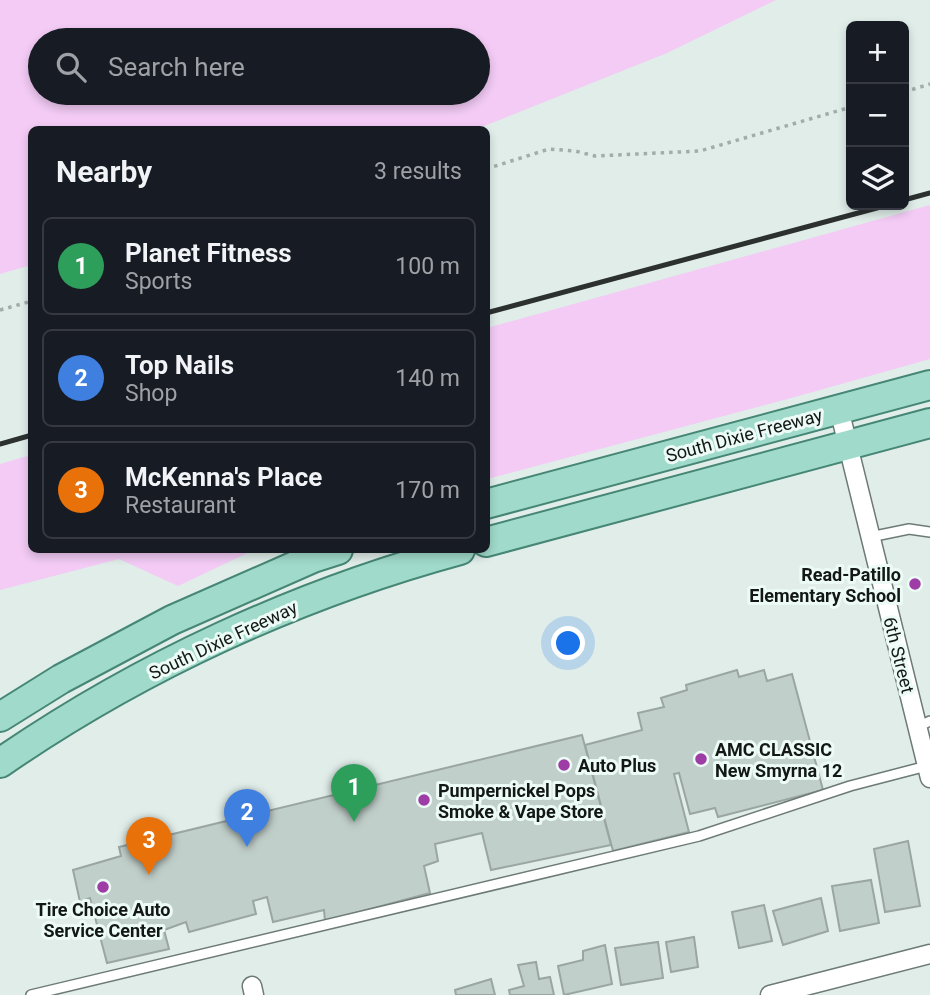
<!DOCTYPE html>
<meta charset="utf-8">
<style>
body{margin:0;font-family:Roboto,sans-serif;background:#20242c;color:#f1f3f6}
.controls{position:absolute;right:21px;top:21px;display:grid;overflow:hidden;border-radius:10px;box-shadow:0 4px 10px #0003}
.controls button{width:63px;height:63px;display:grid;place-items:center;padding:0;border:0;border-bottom:2px solid #363941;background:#171b24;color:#f1f3f6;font:35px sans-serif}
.you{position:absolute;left:569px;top:644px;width:24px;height:24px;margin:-18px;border:5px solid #fff;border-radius:50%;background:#1a73e8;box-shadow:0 0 0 10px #1a73e833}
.badge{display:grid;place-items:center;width:46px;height:46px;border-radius:50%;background:#cba1d2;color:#fff;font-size:23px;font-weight:700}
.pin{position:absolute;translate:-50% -58px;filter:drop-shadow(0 2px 4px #0008)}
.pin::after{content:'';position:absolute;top:37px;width:24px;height:21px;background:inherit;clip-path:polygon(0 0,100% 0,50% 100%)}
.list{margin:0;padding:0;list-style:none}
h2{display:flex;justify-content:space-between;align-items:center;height:91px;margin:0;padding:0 28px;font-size:30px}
h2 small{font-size:23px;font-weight:400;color:#9ea1a6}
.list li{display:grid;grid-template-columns:46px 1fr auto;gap:21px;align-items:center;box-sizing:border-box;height:98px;margin:0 14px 14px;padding:0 14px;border:2px solid #363941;border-radius:10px}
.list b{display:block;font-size:26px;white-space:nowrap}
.list p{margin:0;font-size:23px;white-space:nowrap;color:#9ea1a6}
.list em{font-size:23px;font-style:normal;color:#9ea1a6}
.icon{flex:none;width:38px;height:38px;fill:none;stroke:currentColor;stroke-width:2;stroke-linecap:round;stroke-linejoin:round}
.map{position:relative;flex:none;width:930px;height:995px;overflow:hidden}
.search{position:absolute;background:#171b24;box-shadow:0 4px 10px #0003;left:28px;top:28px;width:462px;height:77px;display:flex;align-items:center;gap:18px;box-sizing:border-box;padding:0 24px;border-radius:38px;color:#9ea1a6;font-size:26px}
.panel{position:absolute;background:#171b24;box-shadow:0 4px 10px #0003;left:28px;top:126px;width:462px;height:427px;border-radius:10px}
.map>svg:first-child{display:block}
.green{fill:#f3cbf5;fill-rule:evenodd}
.building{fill:#c1cfca;stroke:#99a6a2;stroke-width:2}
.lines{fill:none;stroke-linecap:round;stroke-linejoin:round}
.lane-casing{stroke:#6d7a75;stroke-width:12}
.street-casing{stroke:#6d7a75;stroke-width:21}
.primary-casing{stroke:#468675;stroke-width:32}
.path{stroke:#a2adaa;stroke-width:3.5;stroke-dasharray:3.5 5;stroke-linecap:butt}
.lane{stroke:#fff;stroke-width:9}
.street{stroke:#fff;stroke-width:18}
.primary{stroke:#a0daca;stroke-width:28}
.rail{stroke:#2c3130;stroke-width:5}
.poi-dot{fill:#9d3da5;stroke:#edfbf6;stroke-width:2.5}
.labels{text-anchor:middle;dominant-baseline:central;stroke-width:6;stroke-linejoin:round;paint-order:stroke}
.street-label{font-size:18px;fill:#131817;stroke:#edfbf6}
.poi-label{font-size:18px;font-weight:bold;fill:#131817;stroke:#edfbf6;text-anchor:start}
</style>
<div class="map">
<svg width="930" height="995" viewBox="0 0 930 995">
<rect width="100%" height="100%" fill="#e0ede9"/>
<path class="green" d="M0 0H776L667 53 477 129 32 130 31 265 0 274ZM478 40V93H40V40Z
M930 205V359L795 397 487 479V328Z
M31 455 32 550H254L178 586 119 559 0 590V464Z"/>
<path class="building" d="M737 670 739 677 764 670 767 681 792 674 823 790 718 817 715 808 690 814 679 773 674 774 689 832 613 851 585 745 642 730 638 713 664 707 661 698 687 690 686 685Z
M582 735 611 845 491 870 482 833 435 844 438 861 424 866 430 893 325 921 324 910 273 922 267 897 253 901 256 914 189 932 186 922 164 930 169 949 107 963 90 898 80 902 73 870 121 856 119 847Z
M908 841 920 906 885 912 874 849Z
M871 880 879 923 840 931 832 886Z
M821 898 828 931 783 945 773 911Z
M764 905 772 941 739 948 732 912Z
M694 937 698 967 671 972 666 942Z
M658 942 663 978 621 985 615 948Z
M605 945 612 984 564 995 558 966 583 960V951Z
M536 962 539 979 550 977 554 995H510L509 990 524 986 518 965Z
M491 979 495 995H456L455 990Z"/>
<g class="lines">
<defs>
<path id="lane" d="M870 537 909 529 930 532
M917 727 930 721
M31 995 699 836 850 786 927 766"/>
<path id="street" d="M839 409 930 778
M252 986 254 995
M770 995 930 954"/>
<path id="primary" d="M486 504 930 385
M486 542 930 423
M0 717 61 679 172 620 313 558 338 550
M0 763C139 667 298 594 460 550"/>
</defs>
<use href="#lane" class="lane-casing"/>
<use href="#street" class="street-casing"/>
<use href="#primary" class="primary-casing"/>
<path class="path" d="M904 92 930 84
M486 169 549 149 575 151 595 156 700 151 851 107
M0 310 32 301"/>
<use href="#lane" class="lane"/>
<use href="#street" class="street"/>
<use href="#primary" class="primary"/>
<path class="rail" d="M904 200 930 193
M486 313 888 205
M0 444 32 435"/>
</g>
<g class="poi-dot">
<circle cx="915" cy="584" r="7"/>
<circle cx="701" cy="759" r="7"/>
<circle cx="564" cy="765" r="7"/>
<circle cx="424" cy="800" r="7"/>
<circle cx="103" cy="887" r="7"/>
</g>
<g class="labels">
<g class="street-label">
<text transform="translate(744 435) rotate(-15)">South Dixie Freeway</text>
<text transform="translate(223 640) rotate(-25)">South Dixie Freeway</text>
<text transform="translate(899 655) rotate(76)">6th Street</text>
</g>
<g class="poi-label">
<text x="901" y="574" text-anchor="end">Read-Patillo<tspan x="901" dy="21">Elementary School</tspan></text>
<text x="715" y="749">AMC CLASSIC<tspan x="715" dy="21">New Smyrna 12</tspan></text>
<text x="578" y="765">Auto Plus</text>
<text x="438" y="790">Pumpernickel Pops<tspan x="438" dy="21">Smoke &amp; Vape Store</tspan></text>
<text x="103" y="909" text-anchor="middle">Tire Choice Auto<tspan x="103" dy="21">Service Center</tspan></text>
</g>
</g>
</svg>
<div class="controls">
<button>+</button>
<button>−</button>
<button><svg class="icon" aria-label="layers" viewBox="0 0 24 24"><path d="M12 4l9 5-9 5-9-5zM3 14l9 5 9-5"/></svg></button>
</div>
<div class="you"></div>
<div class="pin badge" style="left:354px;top:822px;background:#2e9e5b">1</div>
<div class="pin badge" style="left:247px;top:847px;background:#3f7fe0">2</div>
<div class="pin badge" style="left:149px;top:875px;background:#e8710a">3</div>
<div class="search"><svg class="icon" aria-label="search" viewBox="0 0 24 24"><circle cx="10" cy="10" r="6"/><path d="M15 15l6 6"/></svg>Search here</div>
<section class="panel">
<h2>Nearby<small>3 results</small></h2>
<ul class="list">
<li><span class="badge" style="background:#2e9e5b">1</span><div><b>Planet Fitness</b><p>Sports</p></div><em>100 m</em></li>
<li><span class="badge" style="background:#3f7fe0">2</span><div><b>Top Nails</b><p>Shop</p></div><em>140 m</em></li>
<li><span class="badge" style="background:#e8710a">3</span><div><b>McKenna's Place</b><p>Restaurant</p></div><em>170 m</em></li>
</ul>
</section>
</div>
